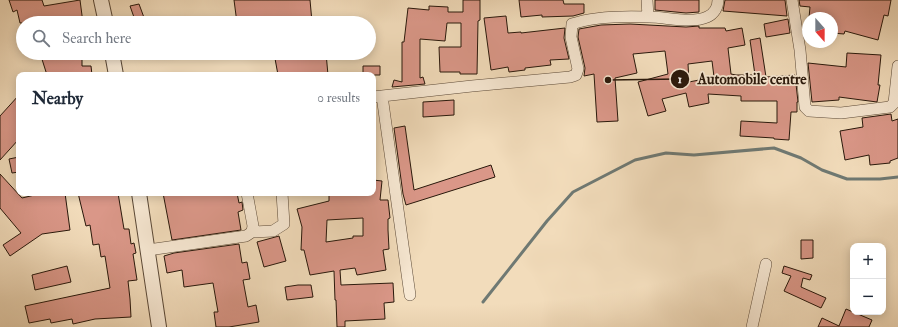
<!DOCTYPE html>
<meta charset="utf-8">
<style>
body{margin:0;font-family:"IM FELL Double Pica",serif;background:#f6f6f7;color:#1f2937}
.controls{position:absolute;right:12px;bottom:12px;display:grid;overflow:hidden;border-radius:8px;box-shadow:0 2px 10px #0003}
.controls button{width:36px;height:36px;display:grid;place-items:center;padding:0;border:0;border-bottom:1px solid #e0e1e3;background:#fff;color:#1f2937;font:20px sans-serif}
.compass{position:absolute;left:802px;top:12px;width:36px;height:36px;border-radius:50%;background:#fff;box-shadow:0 2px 10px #0003;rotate:159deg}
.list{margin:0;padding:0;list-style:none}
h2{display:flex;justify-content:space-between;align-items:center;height:52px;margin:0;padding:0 16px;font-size:17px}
h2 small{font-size:13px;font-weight:400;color:#747a83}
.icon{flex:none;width:22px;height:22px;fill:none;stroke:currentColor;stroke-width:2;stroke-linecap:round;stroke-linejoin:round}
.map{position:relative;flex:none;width:898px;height:327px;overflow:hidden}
.search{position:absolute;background:#fff;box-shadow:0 2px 10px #0003;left:16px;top:16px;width:360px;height:44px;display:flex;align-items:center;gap:10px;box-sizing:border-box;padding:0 14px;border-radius:22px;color:#747a83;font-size:15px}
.panel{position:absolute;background:#fff;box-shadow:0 2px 10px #0003;left:16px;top:72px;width:360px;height:124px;border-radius:8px}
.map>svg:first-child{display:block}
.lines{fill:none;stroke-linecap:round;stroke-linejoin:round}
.stream{stroke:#6f7973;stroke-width:3}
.building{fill:#da9788;stroke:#29180b;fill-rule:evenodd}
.minor-casing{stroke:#5b4937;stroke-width:12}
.tertiary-casing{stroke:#5b4937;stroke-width:16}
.minor{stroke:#f7e8d3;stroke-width:11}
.tertiary{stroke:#f7e8d3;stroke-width:14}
.leader{fill:none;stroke:#29180b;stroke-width:1.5}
.callout-dot{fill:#29180b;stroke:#f7e8d3;stroke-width:1.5}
.mark-label{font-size:12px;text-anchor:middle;font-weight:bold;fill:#fff}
.callout-label{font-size:15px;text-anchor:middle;font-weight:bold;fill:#29180b;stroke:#f7e8d3;stroke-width:3.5;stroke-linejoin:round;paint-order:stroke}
</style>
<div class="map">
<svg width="898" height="327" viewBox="0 0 898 327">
<rect width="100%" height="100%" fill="#f2dcbb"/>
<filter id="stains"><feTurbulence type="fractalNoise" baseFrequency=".005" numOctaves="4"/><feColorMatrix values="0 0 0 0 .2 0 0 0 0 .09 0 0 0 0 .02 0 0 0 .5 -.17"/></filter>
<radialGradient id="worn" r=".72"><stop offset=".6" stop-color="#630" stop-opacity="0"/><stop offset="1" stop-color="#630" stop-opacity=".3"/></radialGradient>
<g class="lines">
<path class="stream" d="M483 302 547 221 573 192 635 160 666 153 694 155 774 148 801 158 822 170 847 179H880L898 177"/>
</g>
<path class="building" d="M9 0H42L44 6 80 0 83 23H20L17 10 13 12Z
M234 0H310L312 22 301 23H237Z
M463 0H480V20L478 21 477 74H460V72H440L439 47H461V23H447L445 41 420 39V78L423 77 425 84 392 87 394 80 402 82V42H404L408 8 429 10V6L448 7V12H463Z
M519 0H563L564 4H584V13L573 16 542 17V15L521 17Z
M655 0H699V12L686 13 655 10Z
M725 0H785L787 16 723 11Z
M799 0H891L888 16 884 15 878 40 845 31 844 34 832 33V18H809L810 7 800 6Z
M139 4 146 23H136L130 6Z
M506 16 508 33 521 32V33L565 28 564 38 569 59 550 60 551 65 525 68V70L509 72 508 67 491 70 484 18Z
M788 19 790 33 766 37 764 24Z
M630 24 686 27 699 26V28H725L726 31 742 28 745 45 728 48 731 74 736 75H755L750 40 760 38 766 77 795 75 798 102H797V112H791L789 140 774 139V138L740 136 741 121 777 123V101H741V96L708 94 709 103 689 107 686 93 662 99 666 111 648 116 638 82 668 74 665 51 633 54 637 73 615 78 618 121 597 122 594 74 584 76 585 68 578 37 579 29 601 25ZM712 61 714 77 689 82 688 64Z
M40 53H82V66H91L92 75H47Z
M274 53H326L328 75H278Z
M847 53 881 55 878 85H880L877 102 839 97V100L812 102 808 63 846 67Z
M363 66H380V75H363Z
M19 95V139L0 160V116Z
M454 100V115L423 117V102Z
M891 114 892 121 898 119V158L890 161V163L870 165 869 155 845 160 840 131 863 127 862 118Z
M405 126 414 190 491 165 495 177 406 205 403 194 394 128Z
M19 157V172L12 173 9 159Z
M0 174 22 198 43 193H65L70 230 42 234 10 256 3 245 21 233 0 208Z
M373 180 382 181 380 200H388L390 218 388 219V230L389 249 383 250 386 270 357 275 355 268 340 270 341 285 393 283 394 302 384 303 385 319 345 321V327H337L336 300H335L334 271 310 275 304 250H301L302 227 297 209 329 201V193H373ZM363 218V236H353V238L326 242 327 220Z
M78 193H118L124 229H129L131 244 134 243 136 253 133 254 137 280 128 281 130 299 131 317 95 319 73 324 72 319 51 323 50 319 29 323 25 306 110 288 105 256 101 257 99 244 93 245 90 225 86 226Z
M163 193H237L239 203 242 202 243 210 238 212 241 230 172 240Z
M279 236 286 261 264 267 257 242Z
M801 240H813V258L801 259Z
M239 244 242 263 247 262 250 279 243 280 248 307 256 305 259 322 229 327H216L214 312H218L213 283 184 287 182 270 167 273 164 256 174 253Z
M67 266 71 282 35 290 32 275Z
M784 266 812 275 810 280 803 278 801 287 826 298 821 308 784 291 791 276 782 273Z
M298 285H311L313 297 287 300 285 287Z
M846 309 872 320 869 327H818L822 318 839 326Z"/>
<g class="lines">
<defs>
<path id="minor" d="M647 0 648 17
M792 0 800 50 805 107 809 111 841 113 890 107 894 103 898 66
M382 96 410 295
M373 97 472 86 570 77 576 75 578 69 571 37 572 24C595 16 624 16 649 17 666 17 691 24 707 17 714 14 718 7 718 0
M252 232 273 231 284 224 282 193
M148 250 246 236 252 232 253 226 247 193
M752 327 766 264"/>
<path id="tertiary" d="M101 0 106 23
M112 53 116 75
M139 193 159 327"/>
</defs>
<use href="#minor" class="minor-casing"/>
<use href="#tertiary" class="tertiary-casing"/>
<use href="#minor" class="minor"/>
<use href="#tertiary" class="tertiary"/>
</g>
<path class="leader" d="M608 80L680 79"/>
<g class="callout-dot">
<circle cx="608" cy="80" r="4"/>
<circle cx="680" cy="79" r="10"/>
</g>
<g class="mark-label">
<text x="680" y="83">1</text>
</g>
<g class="callout-label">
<text x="752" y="84">Automobile centre</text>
</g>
<rect width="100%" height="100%" filter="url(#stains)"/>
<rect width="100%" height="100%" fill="url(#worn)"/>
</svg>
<div class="controls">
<button>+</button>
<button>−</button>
</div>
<svg class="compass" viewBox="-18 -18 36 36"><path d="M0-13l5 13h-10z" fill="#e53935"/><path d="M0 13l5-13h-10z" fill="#747a83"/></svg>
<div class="search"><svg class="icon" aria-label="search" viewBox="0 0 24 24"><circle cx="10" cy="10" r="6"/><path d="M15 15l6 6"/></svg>Search here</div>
<section class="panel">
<h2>Nearby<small>0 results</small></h2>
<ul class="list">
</ul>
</section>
</div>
